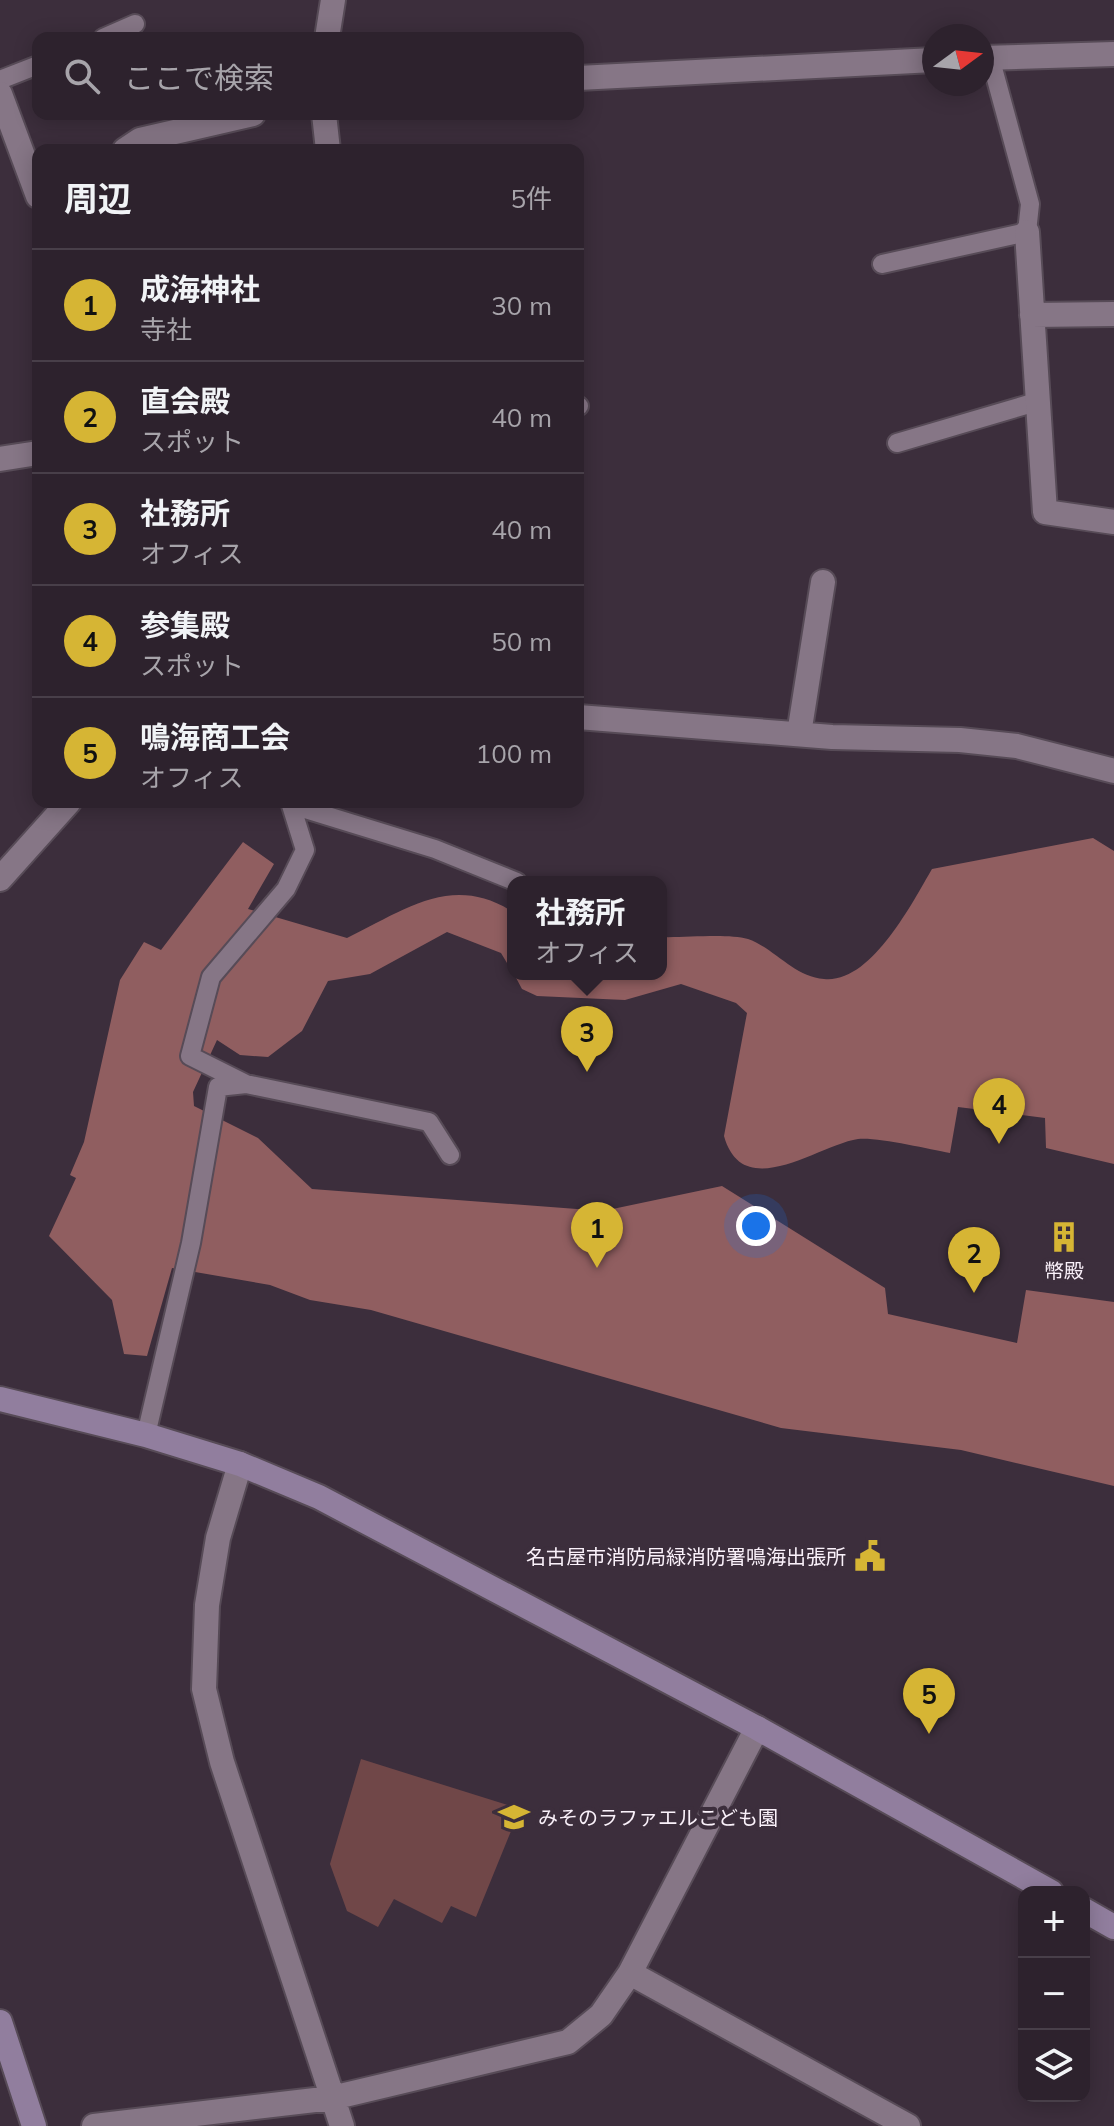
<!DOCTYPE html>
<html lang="ja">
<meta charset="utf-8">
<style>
body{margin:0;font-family:Mulish,"Noto Sans JP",sans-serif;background:#352a35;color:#f1f3f6}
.controls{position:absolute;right:24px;bottom:24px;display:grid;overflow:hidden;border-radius:16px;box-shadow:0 4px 20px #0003}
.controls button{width:72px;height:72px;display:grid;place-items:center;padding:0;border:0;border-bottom:2px solid #483f49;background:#2d222d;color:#f1f3f6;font:40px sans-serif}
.compass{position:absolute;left:922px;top:24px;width:72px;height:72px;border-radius:50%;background:#2d222d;box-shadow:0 4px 20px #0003;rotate:75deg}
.you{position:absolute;left:756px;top:1226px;width:28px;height:28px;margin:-20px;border:6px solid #fff;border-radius:50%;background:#1a73e8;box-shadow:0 0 0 12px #1a73e833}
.badge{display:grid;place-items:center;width:52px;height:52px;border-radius:50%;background:#d6b534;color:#111;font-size:26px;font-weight:700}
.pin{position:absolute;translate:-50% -66px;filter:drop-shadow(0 2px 4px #0008)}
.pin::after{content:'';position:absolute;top:42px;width:28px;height:24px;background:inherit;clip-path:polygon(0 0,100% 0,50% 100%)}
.popup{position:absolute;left:507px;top:876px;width:160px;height:104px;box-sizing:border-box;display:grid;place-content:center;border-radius:16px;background:#2d222d;filter:drop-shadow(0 2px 6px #0005);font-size:26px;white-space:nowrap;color:#a7a4aa}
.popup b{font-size:30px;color:#f1f3f6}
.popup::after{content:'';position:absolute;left:50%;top:100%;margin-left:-16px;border:16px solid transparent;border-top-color:#2d222d}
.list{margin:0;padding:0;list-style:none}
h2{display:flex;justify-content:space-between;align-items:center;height:104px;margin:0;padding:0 32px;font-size:34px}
h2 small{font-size:26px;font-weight:400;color:#a7a4aa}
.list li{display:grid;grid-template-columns:52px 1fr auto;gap:24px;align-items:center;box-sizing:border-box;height:112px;padding:0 32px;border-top:2px solid #483f49}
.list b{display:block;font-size:30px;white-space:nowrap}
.list p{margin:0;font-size:26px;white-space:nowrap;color:#a7a4aa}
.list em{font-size:26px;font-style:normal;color:#a7a4aa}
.icon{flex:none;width:44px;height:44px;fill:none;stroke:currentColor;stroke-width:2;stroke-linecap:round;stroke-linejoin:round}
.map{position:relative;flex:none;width:1114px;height:2126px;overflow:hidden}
.search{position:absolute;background:#2d222d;box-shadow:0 4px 20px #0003;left:32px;top:32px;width:552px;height:88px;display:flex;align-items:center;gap:20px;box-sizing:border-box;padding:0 28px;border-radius:16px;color:#a7a4aa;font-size:30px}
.panel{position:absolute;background:#2d222d;box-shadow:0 4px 20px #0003;left:32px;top:144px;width:552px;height:664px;border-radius:16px}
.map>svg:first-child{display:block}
.green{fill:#704748}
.forest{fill:#905e60}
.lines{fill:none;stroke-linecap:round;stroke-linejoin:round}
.lane-casing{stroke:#574b57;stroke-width:22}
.street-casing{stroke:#574b57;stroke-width:28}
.secondary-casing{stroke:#574b57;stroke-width:28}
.lane{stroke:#867686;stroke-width:18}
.street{stroke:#867686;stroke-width:24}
.secondary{stroke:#917e9e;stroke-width:24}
.labels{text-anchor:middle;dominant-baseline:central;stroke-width:8;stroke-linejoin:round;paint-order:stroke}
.poi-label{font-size:20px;fill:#faf1fa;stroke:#3c2e3c}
</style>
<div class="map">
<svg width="1114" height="2126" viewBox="0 0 1114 2126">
<rect width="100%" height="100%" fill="#3c2e3c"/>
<path class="green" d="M361 1759 520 1809 476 1917 451 1906 442 1923 394 1899 378 1927 347 1911 330 1864Z"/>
<path class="forest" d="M1093 838 1114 851V1164L1046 1148 1045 1118 958 1107 950 1153C928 1149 878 1137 858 1139 818 1145 743 1204 724 1136L747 1013 736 1003 681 984 625 1000 537 996 522 989 514 974H661V937C684 938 727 933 748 939 774 948 794 977 824 979 871 984 912 903 932 869Z
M243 842 274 864 248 909 347 938C405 910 452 873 513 912V973L501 953 447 932 370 974 328 981 302 1031 268 1057 240 1055 217 1040 193 1092 194 1106 258 1138 312 1189 603 1211 722 1186 885 1288 888 1314 1017 1343 1026 1290 1114 1302V1486L961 1450 781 1428 371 1310 310 1300 270 1285 172 1268 147 1356 124 1354 112 1300 49 1236 76 1178 70 1175 84 1142 120 980 144 942 161 950Z"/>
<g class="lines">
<defs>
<path id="lane" d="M103 38 135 24
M0 80 38 65
M882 264 1027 232 1030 204 990 57
M578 406H579
M897 443 1036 402
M290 802 305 850 286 889 211 977 190 1056 246 1084 429 1122 450 1155
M292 805 435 849 517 882
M146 1435 191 1243 218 1087 246 1084"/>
<path id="street" d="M327 38 333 0
M982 58 1114 54
M578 78 934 60
M0 94 38 196
M324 114 328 150
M125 150 140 140 253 114
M1027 232 1045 512 1114 522
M1032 315 1114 314
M0 459 38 453
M578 717 832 737 960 740 1017 746 1114 771
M799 734 823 582
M0 879 69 802
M240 1464 218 1538 207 1605 204 1689 222 1762 342 2126
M630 1973 908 2126
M94 2126 332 2098 568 2042 601 2015 630 1973 757 1728"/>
<path id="secondary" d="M0 1399 146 1435 240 1464 319 1497 757 1728 1051 1892
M1084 1910 1114 1927
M0 2022 34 2126"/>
</defs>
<use href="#lane" class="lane-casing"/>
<use href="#street" class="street-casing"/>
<use href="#secondary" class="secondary-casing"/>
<use href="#lane" class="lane"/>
<use href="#street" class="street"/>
<use href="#secondary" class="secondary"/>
</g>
<defs>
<symbol id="building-bare" viewBox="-9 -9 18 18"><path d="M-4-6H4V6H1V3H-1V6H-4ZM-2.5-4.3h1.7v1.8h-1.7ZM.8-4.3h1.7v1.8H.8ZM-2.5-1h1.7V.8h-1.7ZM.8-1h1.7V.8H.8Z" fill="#d6b534" stroke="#3c2e3c" stroke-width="2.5" paint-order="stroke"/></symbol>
<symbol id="civic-bare" viewBox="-9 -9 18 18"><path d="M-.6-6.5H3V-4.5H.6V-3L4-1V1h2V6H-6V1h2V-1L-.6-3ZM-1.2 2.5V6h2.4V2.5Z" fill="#d6b534" stroke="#3c2e3c" stroke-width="2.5" paint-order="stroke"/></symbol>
<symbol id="school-bare" viewBox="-9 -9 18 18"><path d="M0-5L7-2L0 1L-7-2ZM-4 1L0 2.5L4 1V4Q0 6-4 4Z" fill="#d6b534" stroke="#3c2e3c" stroke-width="2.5" paint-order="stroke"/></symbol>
</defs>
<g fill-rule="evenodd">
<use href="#building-bare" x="1042" y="1215" width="44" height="44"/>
<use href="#civic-bare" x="848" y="1534" width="44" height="44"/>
<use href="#school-bare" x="492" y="1795" width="44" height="44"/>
</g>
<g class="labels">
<g class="poi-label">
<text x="1064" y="1270">幣殿</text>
<text x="846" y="1556" text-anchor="end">名古屋市消防局緑消防署鳴海出張所</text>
<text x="538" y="1817" text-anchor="start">みそのラファエルこども園</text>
</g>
</g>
</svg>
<div class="controls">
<button>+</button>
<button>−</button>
<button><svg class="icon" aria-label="layers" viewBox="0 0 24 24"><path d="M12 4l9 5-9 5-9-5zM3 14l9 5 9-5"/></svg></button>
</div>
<svg class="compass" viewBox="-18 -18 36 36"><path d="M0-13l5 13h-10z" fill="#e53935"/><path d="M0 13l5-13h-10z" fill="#a7a4aa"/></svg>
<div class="you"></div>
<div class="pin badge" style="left:597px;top:1268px">1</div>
<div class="pin badge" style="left:974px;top:1293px">2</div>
<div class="pin badge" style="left:587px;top:1072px">3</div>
<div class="popup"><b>社務所</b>オフィス</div>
<div class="pin badge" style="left:999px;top:1144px">4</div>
<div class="pin badge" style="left:929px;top:1734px">5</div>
<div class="search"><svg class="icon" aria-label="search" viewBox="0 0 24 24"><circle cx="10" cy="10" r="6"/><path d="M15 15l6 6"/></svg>ここで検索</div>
<section class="panel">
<h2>周辺<small>5件</small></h2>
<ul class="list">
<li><span class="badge">1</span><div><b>成海神社</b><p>寺社</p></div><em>30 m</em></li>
<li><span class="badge">2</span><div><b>直会殿</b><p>スポット</p></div><em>40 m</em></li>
<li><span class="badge">3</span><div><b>社務所</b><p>オフィス</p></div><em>40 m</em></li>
<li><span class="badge">4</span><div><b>参集殿</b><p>スポット</p></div><em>50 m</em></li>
<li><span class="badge">5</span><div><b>鳴海商工会</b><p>オフィス</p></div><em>100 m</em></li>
</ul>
</section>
</div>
